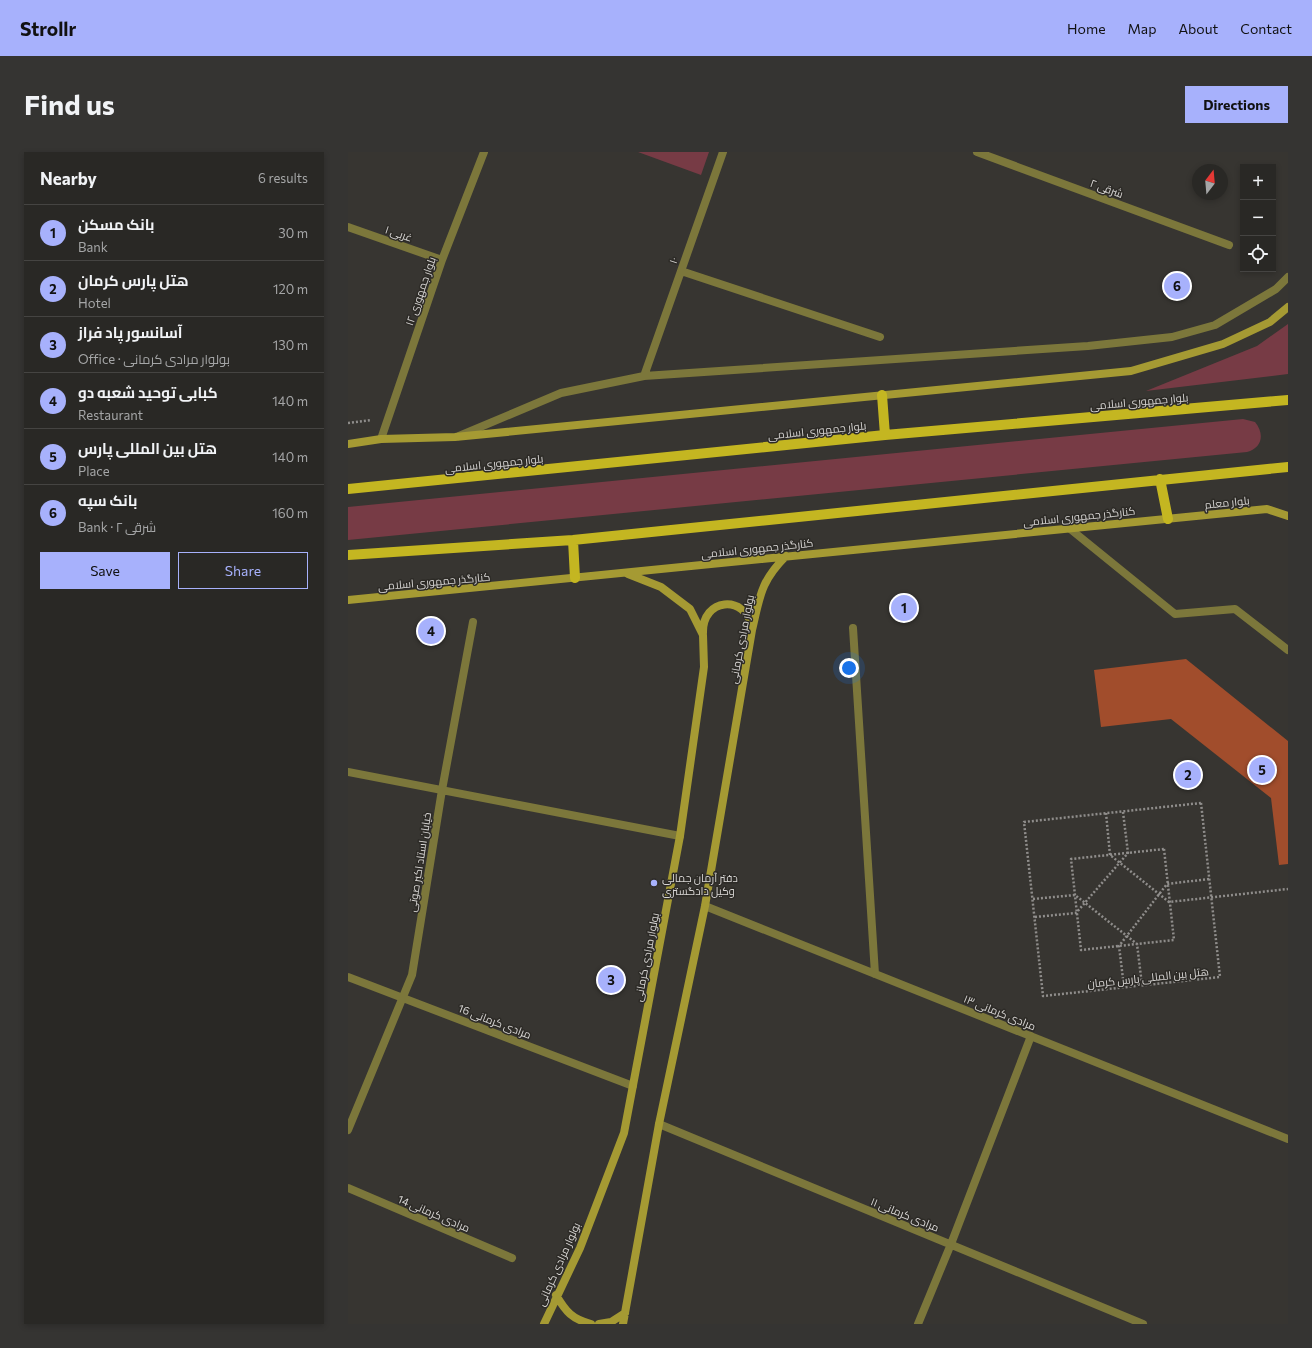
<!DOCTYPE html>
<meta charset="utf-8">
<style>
body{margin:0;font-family:Commissioner,Cairo,sans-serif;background:#353432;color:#f1f3f6}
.controls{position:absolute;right:12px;top:12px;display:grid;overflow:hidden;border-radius:0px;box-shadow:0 2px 6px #0003}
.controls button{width:36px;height:36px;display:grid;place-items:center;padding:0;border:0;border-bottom:1px solid #454442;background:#292825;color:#f1f3f6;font:20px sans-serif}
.compass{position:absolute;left:844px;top:12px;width:36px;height:36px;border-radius:50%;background:#292825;box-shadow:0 2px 6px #0003;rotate:16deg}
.you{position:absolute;left:501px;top:516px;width:14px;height:14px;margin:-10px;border:3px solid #fff;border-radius:50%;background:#1a73e8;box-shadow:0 0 0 6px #1a73e833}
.badge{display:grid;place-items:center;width:26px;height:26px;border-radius:50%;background:#a7b1fc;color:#111;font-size:13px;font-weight:700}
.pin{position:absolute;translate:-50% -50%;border:2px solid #fff;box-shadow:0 1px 4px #0006}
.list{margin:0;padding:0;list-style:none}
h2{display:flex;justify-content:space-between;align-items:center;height:52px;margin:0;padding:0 16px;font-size:17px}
h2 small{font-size:13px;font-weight:400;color:#a5a6a7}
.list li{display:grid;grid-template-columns:26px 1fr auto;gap:12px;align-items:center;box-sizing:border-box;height:56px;padding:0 16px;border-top:1px solid #454442}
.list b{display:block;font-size:15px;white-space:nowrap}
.list p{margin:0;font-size:13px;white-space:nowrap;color:#a5a6a7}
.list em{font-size:13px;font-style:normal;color:#a5a6a7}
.actions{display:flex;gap:8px;padding:12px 16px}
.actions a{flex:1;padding:9px 0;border:1px solid #a7b1fc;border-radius:0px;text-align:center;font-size:14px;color:#a7b1fc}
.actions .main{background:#a7b1fc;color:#111}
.icon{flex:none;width:22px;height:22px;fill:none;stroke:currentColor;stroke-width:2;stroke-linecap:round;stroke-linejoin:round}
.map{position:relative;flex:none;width:940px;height:1172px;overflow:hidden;border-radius:0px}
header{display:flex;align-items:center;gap:24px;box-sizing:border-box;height:56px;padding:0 20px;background:#a7b1fc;color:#111}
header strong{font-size:19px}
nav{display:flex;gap:22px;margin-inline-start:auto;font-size:14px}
.intro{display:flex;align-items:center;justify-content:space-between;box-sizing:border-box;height:96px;padding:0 24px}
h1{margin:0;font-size:28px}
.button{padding:10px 18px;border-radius:0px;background:#a7b1fc;color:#111;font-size:14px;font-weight:700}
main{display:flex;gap:24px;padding:0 24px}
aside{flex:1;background:#292825;border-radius:0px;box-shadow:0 2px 6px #0003}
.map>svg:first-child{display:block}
.green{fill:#773b45}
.building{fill:#a14d2c}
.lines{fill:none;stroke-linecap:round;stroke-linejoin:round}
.path{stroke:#8f8d8b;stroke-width:2.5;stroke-dasharray:2 2;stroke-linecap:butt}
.lane{stroke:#7c773b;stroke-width:8}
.street{stroke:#7c773b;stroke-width:8}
.secondary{stroke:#a59a33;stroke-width:8}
.primary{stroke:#c4b621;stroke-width:10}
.poi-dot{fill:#a7b1fc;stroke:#2d2b27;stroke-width:1.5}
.labels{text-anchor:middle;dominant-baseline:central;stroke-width:3;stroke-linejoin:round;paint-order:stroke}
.street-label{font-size:11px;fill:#d8d6d4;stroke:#2d2b27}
.poi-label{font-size:11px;fill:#d8d6d4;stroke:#2d2b27;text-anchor:start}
</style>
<header>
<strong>Strollr</strong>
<nav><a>Home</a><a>Map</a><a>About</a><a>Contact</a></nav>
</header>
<div class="intro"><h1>Find us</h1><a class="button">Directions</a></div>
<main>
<aside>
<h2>Nearby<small>6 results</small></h2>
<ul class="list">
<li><span class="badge">1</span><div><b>بانک مسکن</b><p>Bank</p></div><em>30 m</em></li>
<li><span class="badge">2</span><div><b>هتل پارس کرمان</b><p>Hotel</p></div><em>120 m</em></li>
<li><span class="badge">3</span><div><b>آسانسور پاد فراز</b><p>Office · بولوار مرادی کرمانی</p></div><em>130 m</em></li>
<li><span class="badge">4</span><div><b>کبابی توحید شعبه دو</b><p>Restaurant</p></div><em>140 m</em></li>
<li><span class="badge">5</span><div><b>هتل بین المللی پارس</b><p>Place</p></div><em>140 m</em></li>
<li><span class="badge">6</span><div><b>بانک سپه</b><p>Bank · ۲ شرقی</p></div><em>160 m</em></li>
</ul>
<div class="actions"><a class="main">Save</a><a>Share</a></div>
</aside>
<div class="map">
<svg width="940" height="1172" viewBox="0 0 940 1172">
<rect width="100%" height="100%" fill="#373531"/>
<path class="green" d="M290 0H361L353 23Z
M940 172V222L798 239 909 194Z
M895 267 907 270C917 282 914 296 899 300L0 388V355Z"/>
<path class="building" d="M838 507 940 589V712L931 713 923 646 823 567 753 575 746 518Z"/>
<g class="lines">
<path class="path" d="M0 271 23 268
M853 651 872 825 695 844 676 670Z
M758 661 762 703 821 750 940 737
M816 697 826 788 733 798 723 707Z
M685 747 727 743 789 792 794 833
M687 765 728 761 780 701 775 660
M776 835 771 794 819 732 861 727"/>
<path class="lane" d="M721 376 827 462 887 457 940 498"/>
<path class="street" d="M629 0 881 93
M0 75 94 108
M333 119 532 185
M296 224 375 0
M111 284 213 241 296 224 740 194 824 185 867 173 928 137 940 125
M33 287 94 108 136 0
M505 476 527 822
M0 620 332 684
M357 754 940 987
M0 825 285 934
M311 972 795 1172
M0 978 64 823 94 638 125 470
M0 1036 164 1106
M570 1172 603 1092 683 884"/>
<path class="secondary" d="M0 292 33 287 107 285 783 219 875 192 922 170 940 155
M0 448 919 357 940 364
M355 481C354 446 397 442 404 475
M208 1143C218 1160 224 1167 243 1172
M196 1172 232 1096 276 981 332 684 356 515 355 483 342 457 313 435 280 422
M251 1172 263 1170 277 1161
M275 1172 311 972 357 754 404 478C412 445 412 430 438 404"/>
<path class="primary" d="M534 243 537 283
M812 327 820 367
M0 337 537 283 940 248
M225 388 227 426
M0 403 225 388 940 315"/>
</g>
<circle class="poi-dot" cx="306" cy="731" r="4"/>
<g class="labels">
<g class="street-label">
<text transform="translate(759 36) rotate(20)">۲ شرقی</text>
<text transform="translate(51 81) rotate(19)">۱ غربی</text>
<text transform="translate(325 108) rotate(-71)">۱۰</text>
<text transform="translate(72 139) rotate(-71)">بلوار جمهوری ۱۲</text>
<text transform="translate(791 249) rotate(-5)">بلوار جمهوری اسلامی</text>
<text transform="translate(469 278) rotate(-6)">بلوار جمهوری اسلامی</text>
<text transform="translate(146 311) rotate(-6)">بلوار جمهوری اسلامی</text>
<text transform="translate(879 350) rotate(-6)">بلوار معلم</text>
<text transform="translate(731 364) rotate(-6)">کنارگذر جمهوری اسلامی</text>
<text transform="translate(409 396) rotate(-6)">کنارگذر جمهوری اسلامی</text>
<text transform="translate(86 429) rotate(-5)">کنارگذر جمهوری اسلامی</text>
<text transform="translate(393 487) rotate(-79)">بولوار مرادی کرمانی</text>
<text transform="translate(71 710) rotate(-81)">خیابان استاد اکبر صوتی</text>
<text transform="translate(298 805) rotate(-79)">بولوار مرادی کرمانی</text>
<text transform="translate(800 825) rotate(-6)">هتل بین المللی پارس کرمان</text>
<text transform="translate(652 860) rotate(22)">مرادی کرمانی ۱۳</text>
<text transform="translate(147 869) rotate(21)">مرادی کرمانی 16</text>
<text transform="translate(86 1061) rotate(23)">مرادی کرمانی 14</text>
<text transform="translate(557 1062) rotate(22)">مرادی کرمانی ۱۱</text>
<text transform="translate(210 1112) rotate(-66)">بولوار مرادی کرمانی</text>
</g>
<g class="poi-label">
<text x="314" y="725">دفتر آرمان جمالی<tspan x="314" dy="13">وکیل دادگستری</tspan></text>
</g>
</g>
</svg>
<div class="controls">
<button>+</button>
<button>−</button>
<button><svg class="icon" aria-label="locate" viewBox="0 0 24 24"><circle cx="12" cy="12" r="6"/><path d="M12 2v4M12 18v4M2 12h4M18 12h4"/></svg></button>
</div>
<svg class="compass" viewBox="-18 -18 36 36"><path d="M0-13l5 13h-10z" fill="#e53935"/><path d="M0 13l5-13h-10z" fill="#a5a6a7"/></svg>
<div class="you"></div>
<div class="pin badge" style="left:556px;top:456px">1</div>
<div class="pin badge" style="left:840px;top:623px">2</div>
<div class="pin badge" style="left:263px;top:828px">3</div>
<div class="pin badge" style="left:83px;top:479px">4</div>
<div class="pin badge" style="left:914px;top:618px">5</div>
<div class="pin badge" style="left:829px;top:134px">6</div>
</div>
</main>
